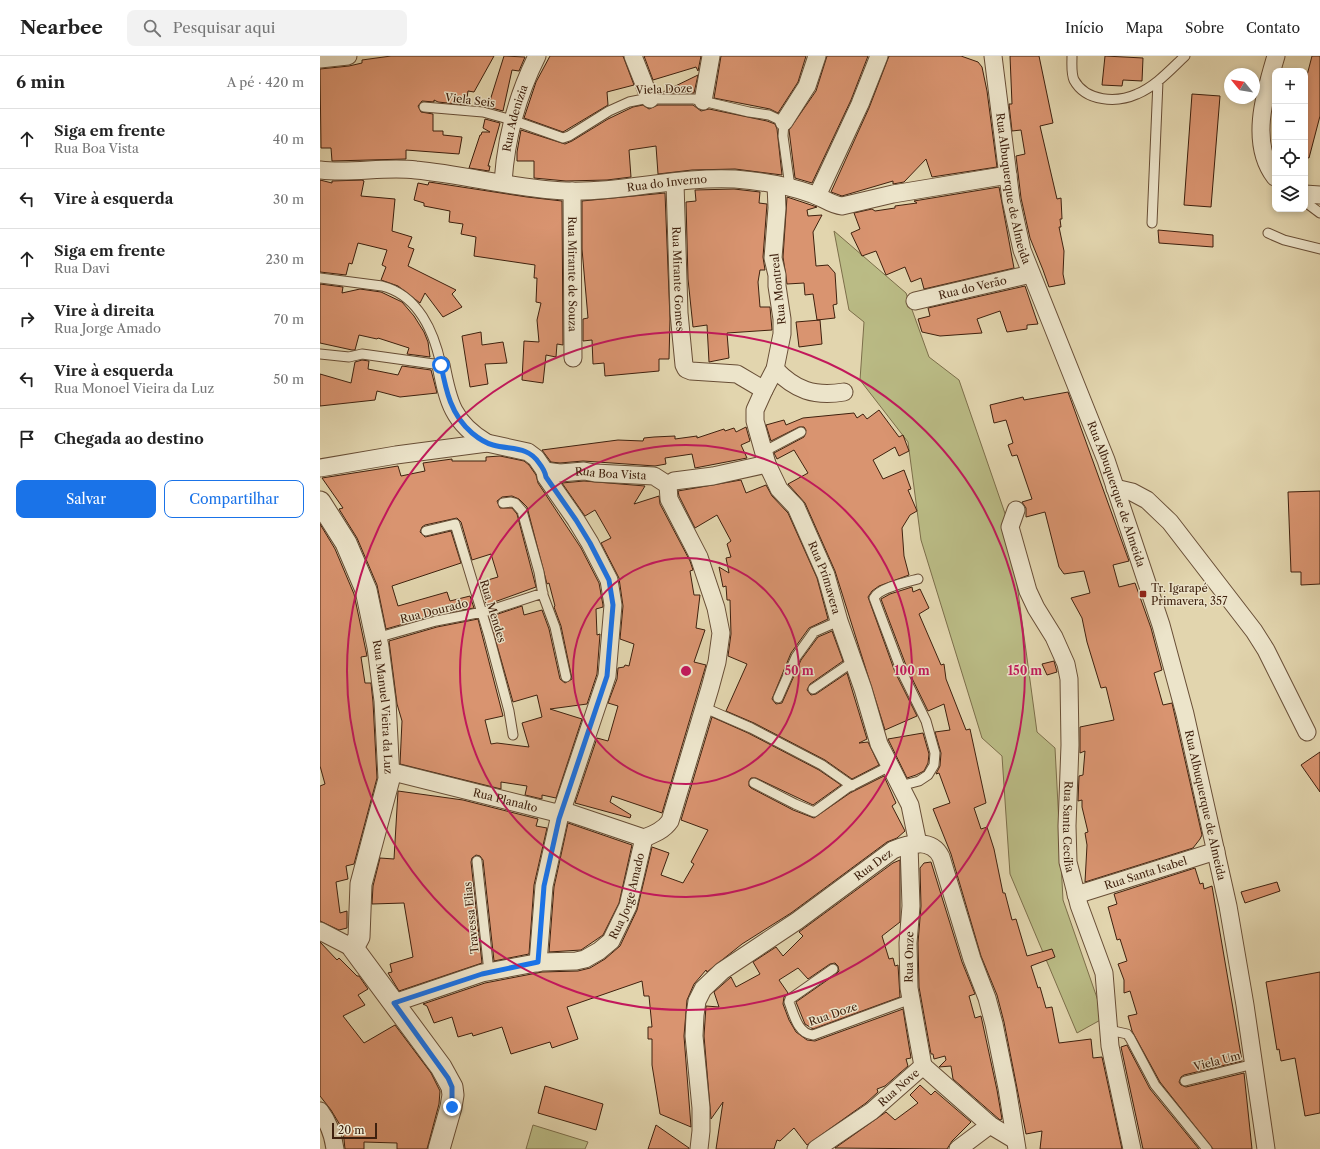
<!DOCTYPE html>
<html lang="pt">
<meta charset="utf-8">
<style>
body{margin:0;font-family:"Libre Caslon Text",serif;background:#f2f2f2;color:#222}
.controls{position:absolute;right:12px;top:12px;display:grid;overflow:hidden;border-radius:8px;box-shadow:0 2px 6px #0003}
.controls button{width:36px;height:36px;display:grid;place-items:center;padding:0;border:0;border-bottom:1px solid #e0e0e0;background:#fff;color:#222;font:20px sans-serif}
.compass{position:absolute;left:904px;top:12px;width:36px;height:36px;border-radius:50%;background:#fff;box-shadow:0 2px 6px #0003;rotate:300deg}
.scale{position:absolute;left:12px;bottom:10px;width:45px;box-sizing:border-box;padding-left:4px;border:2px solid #3f210e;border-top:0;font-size:11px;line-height:14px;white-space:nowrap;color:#3f210e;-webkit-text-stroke:3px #ece4ca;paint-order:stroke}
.stop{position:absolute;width:12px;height:12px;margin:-9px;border:3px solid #1a73e8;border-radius:50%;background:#fff}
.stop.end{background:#1a73e8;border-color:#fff;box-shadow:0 1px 4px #0008}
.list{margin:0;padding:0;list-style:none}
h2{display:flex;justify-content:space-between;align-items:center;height:52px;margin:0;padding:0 16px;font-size:17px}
h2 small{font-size:13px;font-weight:400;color:#767676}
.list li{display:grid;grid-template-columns:26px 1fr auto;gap:12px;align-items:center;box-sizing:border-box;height:60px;padding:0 16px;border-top:1px solid #e0e0e0}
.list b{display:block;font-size:15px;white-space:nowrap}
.list p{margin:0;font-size:13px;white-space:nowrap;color:#767676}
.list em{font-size:13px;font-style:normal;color:#767676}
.actions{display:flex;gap:8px;padding:12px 16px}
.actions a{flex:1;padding:9px 0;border:1px solid #1a73e8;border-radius:8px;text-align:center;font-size:14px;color:#1a73e8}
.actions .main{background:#1a73e8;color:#fff}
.icon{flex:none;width:22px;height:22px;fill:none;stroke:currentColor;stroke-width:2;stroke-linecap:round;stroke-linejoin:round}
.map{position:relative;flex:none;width:1000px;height:1093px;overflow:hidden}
header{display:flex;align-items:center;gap:24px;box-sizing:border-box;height:56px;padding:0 20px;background:#fff;border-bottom:1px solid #e0e0e0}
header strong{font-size:19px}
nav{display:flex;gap:22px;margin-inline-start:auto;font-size:14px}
.search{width:280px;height:36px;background:#f2f2f2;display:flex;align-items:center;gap:10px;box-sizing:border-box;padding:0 14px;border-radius:8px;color:#767676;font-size:15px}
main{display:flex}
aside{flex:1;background:#fff}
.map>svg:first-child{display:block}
.green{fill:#babb85;stroke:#7c6e4a}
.building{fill:#d99470;stroke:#3f210e}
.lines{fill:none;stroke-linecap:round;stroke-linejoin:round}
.service-casing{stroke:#684e36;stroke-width:11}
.minor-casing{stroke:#684e36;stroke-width:19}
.tertiary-casing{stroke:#684e36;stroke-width:23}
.service{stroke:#ece4ca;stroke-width:9}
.minor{stroke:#ece4ca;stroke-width:17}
.tertiary{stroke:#ece4ca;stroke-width:21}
.route{stroke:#1a73e8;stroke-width:5}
.ring{fill:none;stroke:#c2185b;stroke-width:2}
.poi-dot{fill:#8f2418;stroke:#ece4ca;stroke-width:1.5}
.labels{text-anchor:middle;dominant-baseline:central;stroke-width:3;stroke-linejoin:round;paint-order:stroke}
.street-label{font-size:11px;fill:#3f210e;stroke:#ece4ca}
.poi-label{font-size:11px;fill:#3f210e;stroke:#ece4ca;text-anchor:start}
.centre{fill:#c2185b;stroke:#ece4ca;stroke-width:2}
.ring-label{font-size:12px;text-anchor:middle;font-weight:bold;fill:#c2185b;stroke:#ece4ca;stroke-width:3;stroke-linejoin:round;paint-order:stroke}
</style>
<header>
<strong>Nearbee</strong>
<div class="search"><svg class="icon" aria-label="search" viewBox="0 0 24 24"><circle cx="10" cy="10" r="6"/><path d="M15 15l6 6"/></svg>Pesquisar aqui</div>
<nav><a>Início</a><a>Mapa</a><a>Sobre</a><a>Contato</a></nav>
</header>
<main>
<aside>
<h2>6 min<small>A pé · 420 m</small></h2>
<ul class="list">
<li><svg class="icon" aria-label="ahead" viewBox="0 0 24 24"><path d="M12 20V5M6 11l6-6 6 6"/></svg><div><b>Siga em frente</b><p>Rua Boa Vista</p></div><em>40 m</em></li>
<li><svg class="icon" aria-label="left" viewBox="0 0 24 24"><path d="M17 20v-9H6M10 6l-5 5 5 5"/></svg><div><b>Vire à esquerda</b></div><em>30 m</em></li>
<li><svg class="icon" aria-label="ahead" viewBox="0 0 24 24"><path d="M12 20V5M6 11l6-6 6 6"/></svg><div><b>Siga em frente</b><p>Rua Davi</p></div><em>230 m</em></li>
<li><svg class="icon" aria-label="right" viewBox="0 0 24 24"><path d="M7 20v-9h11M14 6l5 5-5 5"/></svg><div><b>Vire à direita</b><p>Rua Jorge Amado</p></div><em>70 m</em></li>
<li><svg class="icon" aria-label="left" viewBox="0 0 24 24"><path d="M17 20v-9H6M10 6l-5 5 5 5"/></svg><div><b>Vire à esquerda</b><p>Rua Monoel Vieira da Luz</p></div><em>50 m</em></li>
<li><svg class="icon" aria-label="arrive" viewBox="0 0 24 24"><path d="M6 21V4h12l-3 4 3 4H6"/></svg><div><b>Chegada ao destino</b></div></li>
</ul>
<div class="actions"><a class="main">Salvar</a><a>Compartilhar</a></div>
</aside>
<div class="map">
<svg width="1000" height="1093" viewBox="0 0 1000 1093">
<rect width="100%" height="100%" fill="#e2d5ae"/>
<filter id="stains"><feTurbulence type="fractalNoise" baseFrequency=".005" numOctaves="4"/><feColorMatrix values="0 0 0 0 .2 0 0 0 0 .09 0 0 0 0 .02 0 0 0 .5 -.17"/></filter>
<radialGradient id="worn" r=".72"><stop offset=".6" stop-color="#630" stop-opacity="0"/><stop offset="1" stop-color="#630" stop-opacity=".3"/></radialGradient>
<path class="green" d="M514 175 586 237 609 301 639 324 689 469 717 676 735 692 743 844 784 962 757 977 690 818 682 700 662 682 601 484 588 386 540 324 544 266 529 254Z
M213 1069 268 1086 265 1093H206Z"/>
<path class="building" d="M71 0H174L154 36 148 35 146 49 118 46 114 44V46L102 45 98 50 101 56 113 58V75H123V79L142 81 139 98 86 94V103L12 105 11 92H1L0 13 29 10 42 7V4Z
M184 0 205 1 199 15 192 14 183 55 168 51Z
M230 0H303L314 29 287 36 288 49 243 76 204 62 216 26Z
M324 0H381L378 15 376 11 333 24Z
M401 0H486L478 26 458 57 450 53 394 42Z
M507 0H548L531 44 492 127 475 122 469 74 496 35Z
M569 0H641L658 6 662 11 667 35 677 111 612 121 606 103 584 126 573 128V125L522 140 511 136 549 52Z
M690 0H719L733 67 720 70 737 143 741 142 742 163H740L741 171H739L744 195 743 218 745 228 729 231 723 214 710 182 701 142 696 100 705 98 701 74 692 75 689 48H692Z
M785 0 823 2 822 25 803 24 802 30 782 29Z
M992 0H1000V60L989 102 985 101V27Z
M378 19 374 37H341Z
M872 38 900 40 891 151 864 149Z
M323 49 329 53 338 49H373L381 55 389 53 447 65 455 68 457 73 462 119 415 113 372 114 338 118 336 90 309 94 311 121 287 124 246 125 214 122V105H197V96L201 74 245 88 252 85 288 63 313 51Z
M165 63 180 67 168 110H170L169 115 149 112 160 79H161L162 76H170L163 72Z
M0 124 12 127V125L42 124 44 125 41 140 75 143 72 175 92 181 88 191 94 193 88 210 136 234 132 238 142 251 123 261 105 237 100 247 78 230 61 224 66 211 62 209 67 194 38 187 32 208 29 207 26 219 0 216Z
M109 126 207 141 242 145 243 289 237 288 236 301 226 299 223 327 202 324 204 285 219 286 217 264 221 247 216 246 217 222H214L215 209 154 200 156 181 141 178 143 168 129 166 130 155 104 150V147L94 144 98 127 108 129Z
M679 131 694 212 604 233 601 222 591 226 585 211 566 219 556 195 542 200 531 177 540 173 534 157 552 153 555 155 575 152V150L597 147 594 145Z
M414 133 440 136 439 147 447 148 443 201 445 214H440L438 226 440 251H450L452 274 407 277 409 302 389 306 387 269 373 271 368 223 366 146 376 145 375 134Z
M345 137 350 263 349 303H339V315L285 320 284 307 273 308 272 284 263 285V263L268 262 262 193V145Z
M467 141 497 151 487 154 488 160 502 159 493 176 496 210 508 209 515 217 517 248 513 249 515 262 497 264 493 238 485 239 484 227 467 228 463 201Z
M838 174 893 179V191L839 187Z
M0 228 23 231 22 237 40 233 61 236 82 246 94 260 104 276 108 286 110 301 87 298 89 292 58 282 57 283 39 279 35 294H32L0 287Z
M705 230 718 268 707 269V273L687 276 680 255 657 263 662 277 620 280 602 276 598 263 610 260 608 252Z
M500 264 502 288 479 291 476 266Z
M161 276 162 289 183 286 187 307 165 308 168 328 150 331 142 280Z
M42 304 49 305 48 313 78 319 82 310 111 314 117 337 80 341 57 335 55 344 0 350V318L31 327 35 306Z
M748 336 809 505 793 509 799 531 815 527 831 572 842 614 834 617 843 649 852 647 882 779 880 783 873 792 765 826 767 789 765 777 768 776 762 751V744L758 745 759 720 763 719 765 695 760 697V671L794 664 786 631 781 632 767 586 762 562 751 542 770 537 764 515 744 518 739 511 725 456 706 461V452L702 446 712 443 697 399 692 400 688 389 693 387 686 364 674 367 670 349 703 341 704 344Z
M559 354 579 381 583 379 589 395 579 400 575 391 553 404 563 423 584 414 591 433 588 434 597 455 590 459 582 472 584 500 589 519 559 530 552 535 548 541 575 616 597 660 565 674 515 515 485 447 468 428 488 417 474 394 457 403 454 397 484 381 486 374 484 371H479L451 385 446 369 464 364 466 369 483 362 534 357 537 362 543 358 547 363Z
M426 371 430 385 421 389 427 402 375 412 372 398 345 402 346 408 335 410 263 405 240 407 231 406 222 394 298 384 323 385 324 382 334 381 355 380V383L377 380V382L404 373 405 375 414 372 416 376Z
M180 400 204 405 209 409 216 419 218 427 261 492 279 527 283 549V551L276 553 277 579 280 578 277 618 267 648 230 653 262 663 236 742 222 739V743L205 739 207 730 181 726V733L80 708 82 665 77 648 69 585 117 571 158 563 183 660 165 664 171 688 177 687 209 691 202 667 222 661 217 639 193 646 169 561 202 550 204 559 222 554 229 573 240 623 245 627 252 623 241 570 234 551 235 550 229 527 227 528 207 451 199 443 192 440 182 441 177 445 180 452H192L197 458 216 531 166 549 161 526 178 521 171 498 152 504 141 466 137 462 105 469 102 471 100 476 105 481 131 475 141 507 72 530 78 550 127 536 130 545 150 540 154 552 115 559 66 573 57 529 37 482 19 453 23 452 2 422 78 410 81 420 105 415 103 407 132 403V405H166V401Z
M421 424 426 437 446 429 452 440 468 457 497 522 508 563 489 572 471 597 452 643 456 648 462 647 481 604 498 581 512 575 523 605 490 628 487 634 491 639 496 638 527 617 547 683 539 687 548 686 559 709 532 723 505 704 434 667 406 655 427 608 408 600 411 578 410 544H407L406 530 403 531 399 511 409 517 406 502 411 501 407 488 411 485 397 459 375 472 359 440 358 435Z
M264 425 325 430 314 448 339 440 340 448 370 505 373 514 370 515 374 539H380L376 572 385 574 374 606 386 609 342 757 292 740 290 746 311 759 310 762 255 747 277 682 288 685 298 650 288 647 297 623 298 612 304 611 305 609 309 610 314 588 300 583 303 550 299 522 281 487 291 482 275 454 265 460 242 427Z
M1000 435V528L981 529V516H971L968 436Z
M0 468 15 493 34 538 47 600 41 601 45 627H51L53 646 57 722 34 808 26 810 28 823 16 826 20 857 27 855V872L19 874 0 865V730L5 728 0 710Z
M592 531 593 536 600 533 609 552 599 558 621 609 624 608 626 623 646 674 650 673 666 747 654 752 661 773 667 771 674 793 683 837H685L692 864 696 863 707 900 732 893 735 901 711 910 718 932 720 931 726 952 732 951 739 987 771 983 773 1002 782 1001 802 1093H720L722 1075 706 1078 684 966 677 939 661 900 631 798 613 753 630 747 619 717 616 718 620 710 621 697 615 676 630 674 624 648 608 655 587 612 561 543 570 538Z
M734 605 737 616 727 619 722 608Z
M392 661 428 677 499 714 521 729 493 749 436 722H431L429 725V730L431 732 473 754 494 762 530 737 564 720 576 747 572 750 585 775 577 782 567 786 471 857 422 888 387 916 386 914 374 928 367 944 364 980 371 1071 340 1058 332 1009V983H328V971H332L329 940H324L322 925 247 951 258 983 232 992 230 986 191 998 182 971 153 980 152 977 138 981 132 961 114 967 107 950 103 948 165 927 222 916 258 915 270 912 285 903 300 890 317 854 332 791 349 797 341 819 363 827 374 808 371 806 388 774 361 764Z
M603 677 609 698 608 707 604 715 596 719 587 722 568 683Z
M1000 696V736L981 709Z
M78 735 143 744 218 763 216 770 227 772 214 829 209 898 174 905 163 804 160 800 156 799 152 802 151 806 162 907 79 935 68 917 72 916 70 908 93 901 84 847 52 848 53 830 60 802 74 803Z
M248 767 312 789 299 847 283 879 261 894 229 896 234 831Z
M580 804V866L562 880 569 903 573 902 575 910 578 909 580 941 493 973 485 968 476 946 516 918 519 915 518 910 515 907 510 908 488 923 478 912 459 924 468 937 464 941 463 948 469 964 476 976 487 984 495 985 583 953 591 1002 586 1003 588 1010 565 1030 557 1033 558 1036 546 1047 487 1089 474 1072 460 1085 457 1084 454 1093H396L403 1046 391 1063 384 980 386 950 399 951 394 936 411 921 416 931 440 918 433 906 456 891 463 900 483 880 479 876 573 807Z
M611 806 642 906 655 938 649 940 655 962 661 960 677 1034 682 1063 680 1064 633 1023 631 1010 619 1011 626 1004 625 1000 614 1003 613 998H611L599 931 598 887 601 850 600 812 604 807Z
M875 812 880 828 883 827 884 833 892 830 922 1005 864 1019 861 1021 859 1026 861 1029 866 1031 924 1017 932 1093H893L840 1026 812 975 808 960 817 958 810 935 804 937V924L798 908 807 905 800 883 797 884 788 851 797 848 794 838Z
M957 826 960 835 925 847 921 836Z
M0 886 17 904 19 902 37 920H39L48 933 38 939 45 949 23 960 44 987 75 969 111 1017 120 1035 119 1048 107 1093H77V1087L44 1086V1093H25L23 1074 11 1054 0 1040Z
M1000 916V1057L985 1060 975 1002 961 1005 959 993 957 994 946 926Z
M807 989 830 1033 879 1093H823L801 991Z
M600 1029 611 1039 615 1035 651 1066 632 1085 627 1093 515 1092 566 1056 575 1064 598 1047 590 1039Z
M225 1030 283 1048 276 1074 218 1057Z
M336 1069 369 1092V1093H328Z"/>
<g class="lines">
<defs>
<path id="service" d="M752 0C752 8 751 17 754 24 766 46 797 47 817 38 836 30 850 14 865 0
M104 51 163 56 192 64 243 82 249 80 289 55 309 46 324 43H374L429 56 449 59 464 66 463 80 470 131
M985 144 988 148 1000 157
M832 167 838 25
M948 177 964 184 1000 193
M0 222 62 230C98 239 114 276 121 309L42 298 29 301 0 298
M443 396 481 376
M183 447 191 446 195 447 202 455 219 516 223 539 235 571 246 621
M106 475 135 468 169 580 189 655 193 679
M56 582 116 565 168 555 223 537
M493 633 534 605
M458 642 476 601 494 576 519 565
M385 652 431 672 502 709 532 730
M434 727 475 748 494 756 527 732 570 710
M580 730 599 725 608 719 614 709 615 697 606 665 581 614 554 542C559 532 587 526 598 523
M157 805 169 916
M513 913 470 943 469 946C474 959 478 978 493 979L591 943
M789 974 807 978 810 982 835 1029 887 1093
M865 1025 934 1008"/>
<g id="minor">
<path d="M313 0 330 43"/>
<path id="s1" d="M673 0 691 144 702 194 786 404 841 569 865 658 908 850 925 949 946 1093"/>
<path d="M0 3 28 0"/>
<path d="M383 45 391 0"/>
<path d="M464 66 487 30 497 0"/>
<path id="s2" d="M0 114C33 118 64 110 96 114 147 119 196 133 246 135 302 137 358 120 415 123 440 125 467 129 492 138 502 141 511 149 522 150L573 138 688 119"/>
<path d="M955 121C929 87 945 37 956 0"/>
<path id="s3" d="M183 126C186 82 197 40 217 0"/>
<path id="s4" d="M355 127 359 257 364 309 366 313 371 315 417 318 444 334 435 354V365L447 408 459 433 476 451 506 519 519 565 543 633 559 688 590 749 598 788"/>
<path id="s5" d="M252 135 253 302"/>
<path d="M985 138 1000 139"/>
<path d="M497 140 540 48 559 0"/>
<path id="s6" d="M595 245 711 218"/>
<path d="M121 309C128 346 133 367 167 387"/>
<path d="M455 313C475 334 494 341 524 336"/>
<path d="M444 334 455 313 462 278V263L457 230V219L453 202 457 152 456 129"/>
<path d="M0 412 76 399 167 387 208 396 216 402 225 415"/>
<path id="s7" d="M225 415 240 417 264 415 275 417 334 420 348 429 354 425 393 420 447 408"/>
<path d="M795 432 812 436 827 444 850 466 934 575 946 594 987 676"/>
<path id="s8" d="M696 454 690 471 708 535 716 552 734 581 746 608 749 623 750 689 747 770 748 806 759 849 784 917 790 990 812 1093"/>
<path id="s9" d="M69 715 233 756H247L324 782"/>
<path d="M324 782C334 778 344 774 350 765L390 632 397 606 401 577 396 552 379 501 349 443 348 429"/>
<path d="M589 789 591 850 588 887 589 932 603 1010"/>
<path id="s10" d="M756 839 896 795"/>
<path d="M0 875 33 892"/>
<path d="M218 907 224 830 239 763 287 620 293 549 289 524 270 487 256 464 226 421 225 415"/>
<path id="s11" d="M74 947 162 917 221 906 256 905 265 903 279 895 291 885 308 850 324 782"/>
<path d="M0 1055C9 1067 13 1078 15 1093"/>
<path id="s12" d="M379 1093 381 1075V1052L374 980 375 959 377 945 383 933 402 915 477 865 573 794C589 787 612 782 621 801L652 903 667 942 674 968 687 1032 697 1093"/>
<path id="s13" d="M496 1093 552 1055 603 1010 670 1069 695 1084"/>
<path d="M638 1093 670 1069"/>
</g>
<g id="tertiary">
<path id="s14" d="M0 446 26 487 46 534 58 591 65 645 69 723 41 828 39 881 33 892 121 1011 132 1031 133 1039 131 1051 119 1093"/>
</g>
</defs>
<use href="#service" class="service-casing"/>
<use href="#minor" class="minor-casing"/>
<use href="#tertiary" class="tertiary-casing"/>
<use href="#service" class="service"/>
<use href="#minor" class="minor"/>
<use href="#tertiary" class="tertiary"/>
</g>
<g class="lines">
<path class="route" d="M121 309C126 335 131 359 152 377 158 382 165 387 173 389 191 394 208 390 219 407 223 412 225 415 226 421L256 464 270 487 289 524 293 549 287 620 239 763 224 830 218 906 162 918 74 947 128 1022 132 1031V1051"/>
</g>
<g class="ring">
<circle cx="366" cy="615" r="113"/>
<circle cx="366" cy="615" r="226"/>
<circle cx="366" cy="615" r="339"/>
</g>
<rect class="poi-dot" x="819" y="534" width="8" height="8" rx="2"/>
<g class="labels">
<g class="street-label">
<text transform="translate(344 33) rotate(-2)">Viela Doze</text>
<text transform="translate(150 44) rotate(7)">Viela Seis</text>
<text stroke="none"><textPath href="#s3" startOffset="65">Rua Adenizia</textPath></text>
<text stroke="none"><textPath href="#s2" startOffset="349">Rua do Inverno</textPath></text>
<text stroke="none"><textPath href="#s1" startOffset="134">Rua Albuquerque de Almeida</textPath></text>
<text stroke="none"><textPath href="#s5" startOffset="83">Rua Mirante de Souza</textPath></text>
<text stroke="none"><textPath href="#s4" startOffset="96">Rua Mirante Gomes</textPath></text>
<text stroke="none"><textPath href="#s6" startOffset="59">Rua do Verão</textPath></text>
<text transform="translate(458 233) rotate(-96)">Rua Montreal</text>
<text stroke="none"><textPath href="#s7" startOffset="66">Rua Boa Vista</textPath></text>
<text stroke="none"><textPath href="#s1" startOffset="458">Rua Albuquerque de Almeida</textPath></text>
<text stroke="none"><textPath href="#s4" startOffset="476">Rua Primavera</textPath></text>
<text transform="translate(114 555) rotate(-14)">Rua Dourado</text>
<text transform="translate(173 555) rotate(73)">Rua Mendes</text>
<text stroke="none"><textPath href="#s14" startOffset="218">Rua Manuel Vieira da Luz</textPath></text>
<text stroke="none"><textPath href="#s9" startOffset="120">Rua Planalto</textPath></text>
<text stroke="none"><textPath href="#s1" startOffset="782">Rua Albuquerque de Almeida</textPath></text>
<text stroke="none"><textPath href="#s8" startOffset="330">Rua Santa Cecília</textPath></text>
<text stroke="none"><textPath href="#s12" startOffset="373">Rua Dez</textPath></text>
<text stroke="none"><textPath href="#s10" startOffset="73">Rua Santa Isabel</textPath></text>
<text stroke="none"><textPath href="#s11" startOffset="277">Rua Jorge Amado</textPath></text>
<text transform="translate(151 862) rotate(-96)">Travessa Elias</text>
<text transform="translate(589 901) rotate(-89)">Rua Onze</text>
<text transform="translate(513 958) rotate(-19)">Rua Doze</text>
<text transform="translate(897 1005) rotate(-14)">Viela Um</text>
<text stroke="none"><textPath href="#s13" startOffset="103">Rua Nove</textPath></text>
</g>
<g class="poi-label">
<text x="831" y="532">Tr. Igarapé<tspan x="831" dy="13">Primavera, 357</tspan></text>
</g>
</g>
<circle cx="366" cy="615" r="6" class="centre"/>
<g class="ring-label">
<text x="479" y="619">50 m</text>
<text x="592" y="619">100 m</text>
<text x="705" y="619">150 m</text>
</g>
<rect width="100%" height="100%" filter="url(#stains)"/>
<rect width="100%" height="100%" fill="url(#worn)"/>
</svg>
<div class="controls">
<button>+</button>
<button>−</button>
<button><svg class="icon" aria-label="locate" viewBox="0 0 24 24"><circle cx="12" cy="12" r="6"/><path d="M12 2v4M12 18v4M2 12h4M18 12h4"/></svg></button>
<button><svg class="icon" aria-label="layers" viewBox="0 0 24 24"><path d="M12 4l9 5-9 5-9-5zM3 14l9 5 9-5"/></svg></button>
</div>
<svg class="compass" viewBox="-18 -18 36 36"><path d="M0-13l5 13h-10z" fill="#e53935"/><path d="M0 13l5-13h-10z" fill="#767676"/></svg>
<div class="scale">20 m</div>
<div class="stop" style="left:121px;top:309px"></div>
<div class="stop end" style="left:132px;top:1051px"></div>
</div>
</main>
